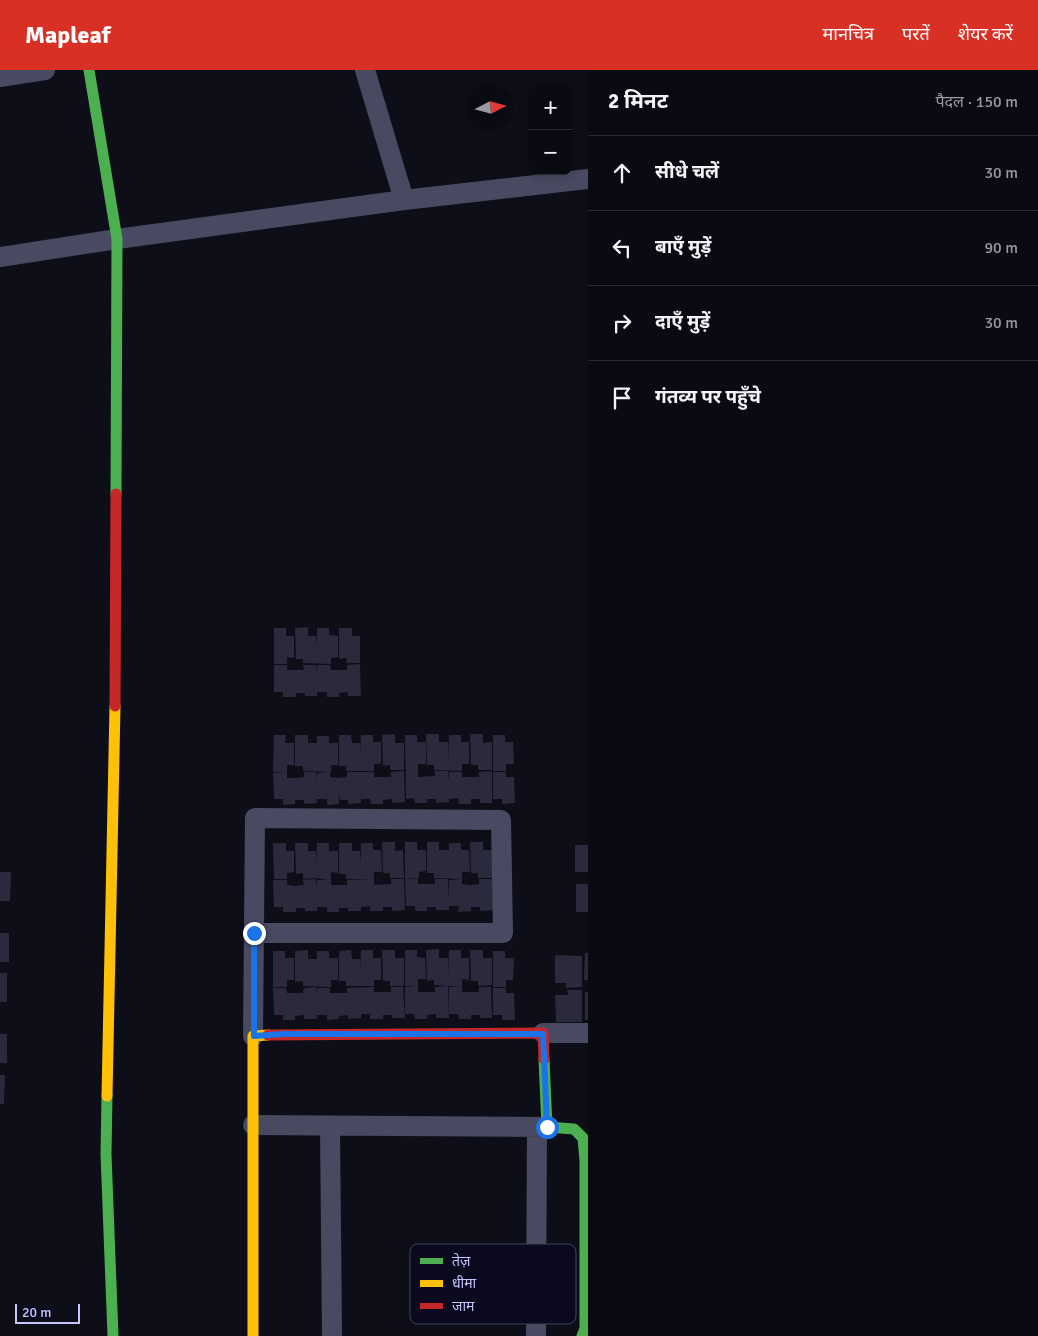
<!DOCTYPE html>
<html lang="hi">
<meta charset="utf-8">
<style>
body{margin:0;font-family:Signika,"Noto Sans Devanagari",sans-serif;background:#13131b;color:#f1f3f6}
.controls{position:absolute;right:15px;top:15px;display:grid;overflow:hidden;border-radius:10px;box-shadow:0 2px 12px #0003}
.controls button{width:45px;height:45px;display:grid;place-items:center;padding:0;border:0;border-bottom:1px solid #2a2b32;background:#0a0a12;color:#f1f3f6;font:25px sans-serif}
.compass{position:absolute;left:468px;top:15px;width:45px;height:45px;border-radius:50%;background:#0a0a12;box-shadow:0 2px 12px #0003;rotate:84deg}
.scale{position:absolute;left:15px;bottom:12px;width:65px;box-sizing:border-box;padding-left:5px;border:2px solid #c6c6ff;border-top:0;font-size:14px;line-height:18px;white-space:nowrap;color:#c6c6ff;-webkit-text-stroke:4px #0b091d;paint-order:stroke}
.stop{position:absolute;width:15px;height:15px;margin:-11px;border:4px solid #1a73e8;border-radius:50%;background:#fff}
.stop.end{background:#1a73e8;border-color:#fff;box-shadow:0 1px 5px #0008}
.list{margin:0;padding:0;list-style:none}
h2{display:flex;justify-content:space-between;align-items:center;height:65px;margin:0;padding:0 20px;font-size:21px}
h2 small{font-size:16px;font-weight:400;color:#999a9f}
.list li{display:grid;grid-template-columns:32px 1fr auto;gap:15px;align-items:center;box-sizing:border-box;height:75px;padding:0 20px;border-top:1px solid #2a2b32}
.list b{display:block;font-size:19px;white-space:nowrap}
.list em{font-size:16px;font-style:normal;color:#999a9f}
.icon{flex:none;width:28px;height:28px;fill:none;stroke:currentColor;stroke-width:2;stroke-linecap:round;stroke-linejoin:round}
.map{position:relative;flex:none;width:588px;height:1266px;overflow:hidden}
header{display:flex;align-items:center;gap:30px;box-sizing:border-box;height:70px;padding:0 25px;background:#d93025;color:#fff}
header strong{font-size:24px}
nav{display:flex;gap:28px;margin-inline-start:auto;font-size:18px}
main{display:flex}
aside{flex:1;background:#0a0a12}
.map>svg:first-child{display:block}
.building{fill:#2b2a3c}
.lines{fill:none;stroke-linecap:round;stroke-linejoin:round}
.street{stroke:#484a62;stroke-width:20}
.fast{stroke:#4caf50;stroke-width:11}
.slow{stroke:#ffc107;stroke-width:11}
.jam{stroke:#c62828;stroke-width:11}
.route{stroke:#1a73e8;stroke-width:6}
.key{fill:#0b091d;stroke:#434261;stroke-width:1}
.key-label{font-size:14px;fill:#c6c6ff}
</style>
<header>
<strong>Mapleaf</strong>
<nav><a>मानचित्र</a><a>परतें</a><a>शेयर करें</a></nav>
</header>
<main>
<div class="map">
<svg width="588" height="1266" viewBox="0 0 588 1266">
<rect width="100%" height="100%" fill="#0e0e18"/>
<path class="building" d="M308 557V566H316L317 577V558H329V565L338 566V587L331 588V594L303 593V589H296L295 558Z
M274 558H286V566H294V588L287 587V594H274Z
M339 558H352V566H360V593H346L347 588 339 589Z
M360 594 361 626H348V622L339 623V627H327V622H317V626H305V623H296V627H283V622H274V595H287V600H304L303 595H316L317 601V595H330L331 600H347V595Z
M395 664V673H404V700H390V695L383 696 382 665Z
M426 664H439V672H448V692L449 665H461V672H469V694H462V701L434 700V695H427Z
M470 664H483V673L492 672V700H478V695H471Z
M274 665H286L285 673H294V695H287V702H273Z
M295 665H308V673H317V666H329V673H338V695H331V702L303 701V696H295Z
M339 665H351L352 673H360V686L361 665H373V672H381V694H374V701H346V696H339Z
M405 665H417V672H426V694H418V707L435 706V701H448L449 712V702H462V707H479V702L492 701V733H480V729H471V734H459L458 728 449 729V732L436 733V729H427V733H415L414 728 406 729Z
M493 665H505V672H513L514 694H506V701H493Z
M404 701 405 732 392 733V729L383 730V734H371L370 729H361V733L348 734V730H340L339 724V734L327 735V729H317V733L304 734V730H295V734L283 735V729H274L273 703 287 702V708H295L304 707V702H316V710L317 703 330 702V707L338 708 347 707V702H374V707H391V702Z
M493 702H506V707H514L515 733 502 734V729H493Z
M382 772H395V781L403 780 404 808H390V803H383Z
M405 772H417V780H426V801L419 802V808L405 809Z
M427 772H439V780H449V773H461V780H469L470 802H462V809L434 808V803H427Z
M470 772H483V780H492V808H478V803H471Z
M273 773H286V781H294V802L287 803V809H274Z
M295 773H308V781H316V797L317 773H329V781H338V803L331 802V815H347V810L374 809V815L391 814V809H404L405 840 392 841V837H383V841H370V836L361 837V841H348V838H339V842H327V837H317V841H305V838H296V842H283V837H274L273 810H287V815L295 816 304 815 303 810 316 809 317 818V810H327L317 808 303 809V803L296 804Z
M339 773H352V781H360L361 793V773H373V780H381L382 802H374V809H346V804H339Z
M575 775H588V802H575Z
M0 802H11L10 831H0Z
M405 809H418V814H435V809H448V831L449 810 462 809V814L470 815 479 814V809H492L493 840 480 841V837H471V841L458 842 459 836H449V840H436V837H427V841H415V836H406Z
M576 814H588V842H576Z
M0 863H9V892H0Z
M439 879V888H448V906L449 880H461V888H469V910L462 909V917L434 915V910L427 911 426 880Z
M308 880V889H317V881H329V888H338V910H331V917L303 916V911L295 912V881Z
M351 880 352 889H360V902L361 880H373V888H381V910H374V916H346V911H339V881Z
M382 880H395V888H404V916H390V911H383Z
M405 880H417V887L425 888 426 909H418V922H435V917L448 916 449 948H436V944L427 945V949H415L414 944H405V917H415L405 916Z
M470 880H483V888H492V915L478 916V911H471Z
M273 881H285V888H294V910H287V917H273Z
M493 881H505V888H514L513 910H506V917H493Z
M585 883H588V910H584Z
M555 885 582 886V917L566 918V913H555Z
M0 903H7V932H0Z
M316 917V924L317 918H330V923H347V918L374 917V922H391V917H403L405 948H392V945H383V949H370V944H361V948L348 949V945L339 946V949L327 950V945H317V949H304V945L295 946V950H283V945H274L273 918H286L287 923H303L304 918Z
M449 917H462V922H479V917H491L492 948H480V945H471V949H459L458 944H449Z
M493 918H506V923H514L515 950H502V945H493Z
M567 920H582V952H556L555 925H568Z
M585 922H588V950H585Z
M0 964H7V993H0Z
M0 1005H5L4 1034H0Z"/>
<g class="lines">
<path class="street" d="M365 0 404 130
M0 7 45 0
M0 187 117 169 404 130 588 109
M543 963H588
M253 966 255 748 501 750 503 863H254
M253 1055 548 1057
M330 1056 332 1266
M536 1266 537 1057"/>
<path class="fast" d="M89 0 117 169 116 424
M544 989 547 1057 574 1059 583 1068 585 1091V1259L582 1266
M107 1026 106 1084 113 1266"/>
<path class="slow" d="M107 1026 115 636
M253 1266V966L268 965"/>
<path class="jam" d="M115 636 116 424
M268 965 543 963 544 989"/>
</g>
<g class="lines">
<path class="route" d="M254 863V966L283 964H543L547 1057"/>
</g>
<rect x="410" y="1174" width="166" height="80" rx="8" class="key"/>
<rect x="420" y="1188" width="23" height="6" fill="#4caf50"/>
<rect x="420" y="1210" width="23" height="7" fill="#ffc107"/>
<rect x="420" y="1233" width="23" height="6" fill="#c62828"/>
<g class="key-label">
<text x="452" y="1196">तेज़</text>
<text x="452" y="1218">धीमा</text>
<text x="452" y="1241">जाम</text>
</g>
</svg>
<div class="controls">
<button>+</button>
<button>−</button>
</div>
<svg class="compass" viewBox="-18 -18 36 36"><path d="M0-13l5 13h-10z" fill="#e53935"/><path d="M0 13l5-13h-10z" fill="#999a9f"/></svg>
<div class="scale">20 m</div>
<div class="stop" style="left:547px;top:1057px"></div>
<div class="stop end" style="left:254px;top:863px"></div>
</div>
<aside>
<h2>2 मिनट<small>पैदल · 150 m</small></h2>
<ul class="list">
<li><svg class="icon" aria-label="ahead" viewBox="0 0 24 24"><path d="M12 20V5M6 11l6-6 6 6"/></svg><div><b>सीधे चलें</b></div><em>30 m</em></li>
<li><svg class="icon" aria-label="left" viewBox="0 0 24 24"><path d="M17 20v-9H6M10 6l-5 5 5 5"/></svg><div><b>बाएँ मुड़ें</b></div><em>90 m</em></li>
<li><svg class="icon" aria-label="right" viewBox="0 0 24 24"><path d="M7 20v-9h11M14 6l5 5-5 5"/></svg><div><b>दाएँ मुड़ें</b></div><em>30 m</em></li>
<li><svg class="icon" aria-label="arrive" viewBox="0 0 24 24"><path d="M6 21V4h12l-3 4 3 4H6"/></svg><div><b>गंतव्य पर पहुँचे</b></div></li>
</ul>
</aside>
</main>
